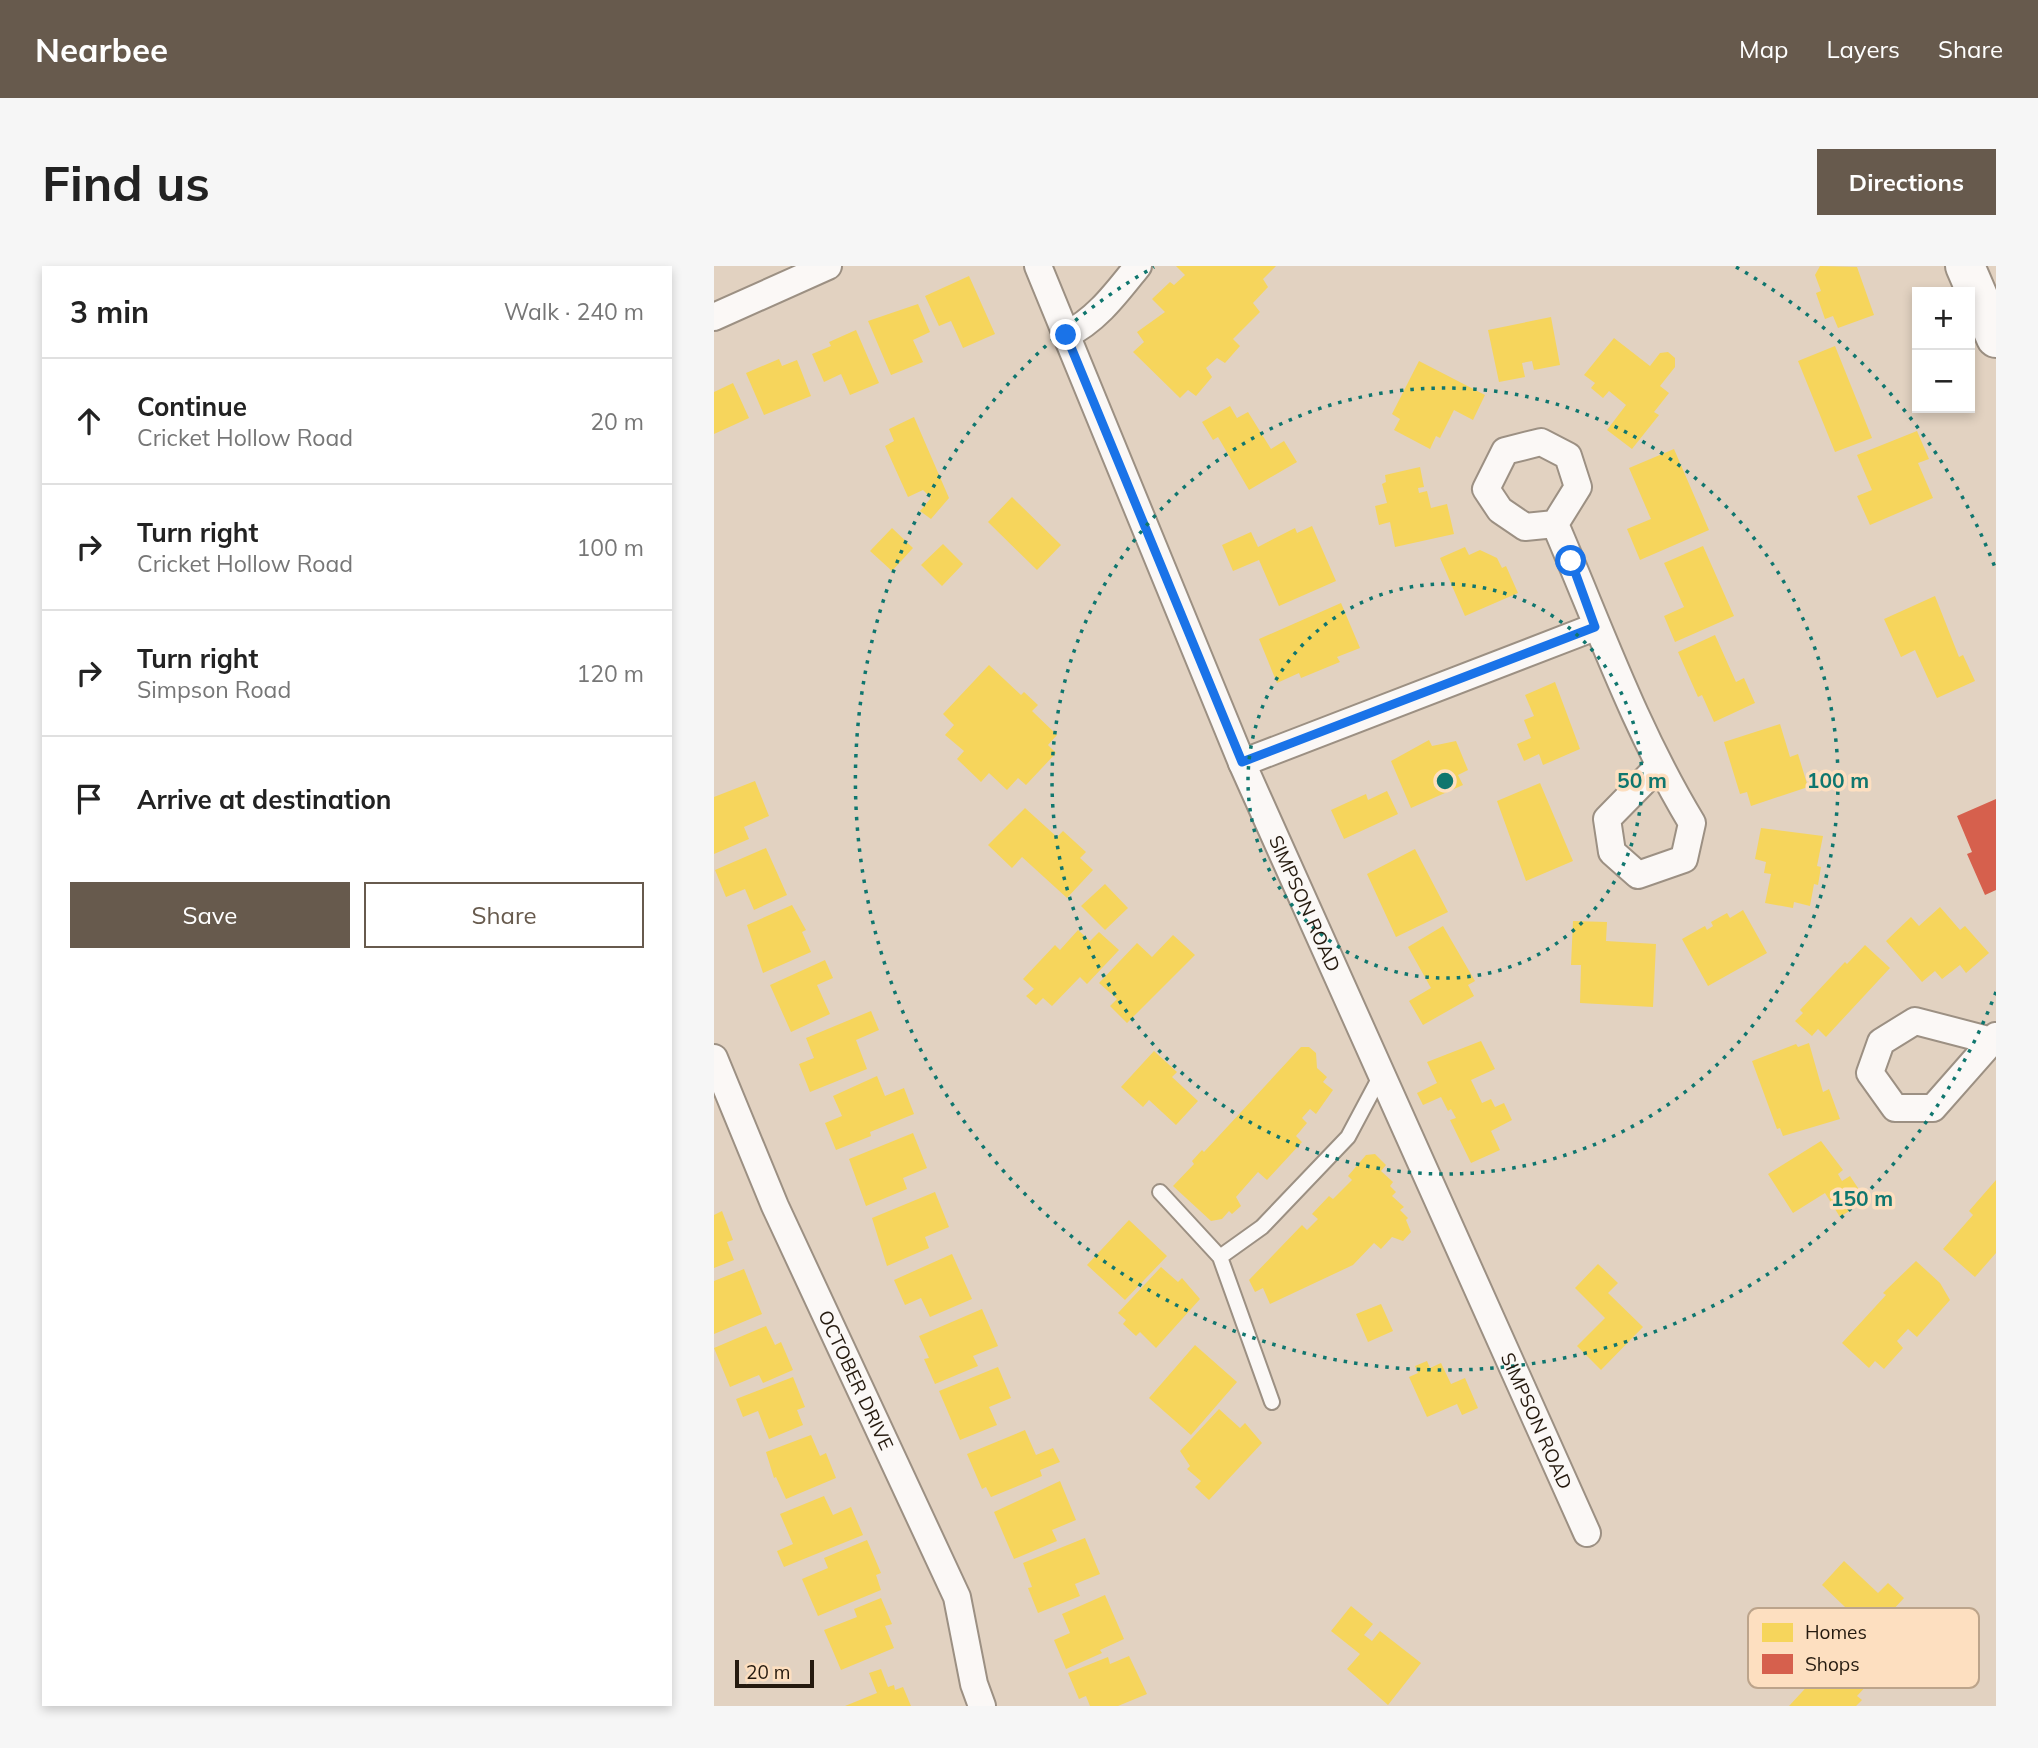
<!DOCTYPE html>
<meta charset="utf-8">
<style>
body{margin:0;font-family:Mulish,sans-serif;background:#f6f6f6;color:#222}
.controls{position:absolute;right:21px;top:21px;display:grid;overflow:hidden;border-radius:0px;box-shadow:0 4px 10px #0003}
.controls button{width:63px;height:63px;display:grid;place-items:center;padding:0;border:0;border-bottom:2px solid #e0e0e0;background:#fff;color:#222;font:35px sans-serif}
.scale{position:absolute;left:21px;bottom:18px;width:79px;box-sizing:border-box;padding-left:7px;border:4px solid #251a0f;border-top:0;font-size:19px;line-height:24px;white-space:nowrap;color:#251a0f;-webkit-text-stroke:5px #fddfc0;paint-order:stroke}
.stop{position:absolute;width:21px;height:21px;margin:-16px;border:5px solid #1a73e8;border-radius:50%;background:#fff}
.stop.end{background:#1a73e8;border-color:#fff;box-shadow:0 2px 7px #0008}
.list{margin:0;padding:0;list-style:none}
h2{display:flex;justify-content:space-between;align-items:center;height:91px;margin:0;padding:0 28px;font-size:30px}
h2 small{font-size:23px;font-weight:400;color:#767676}
.list li{display:grid;grid-template-columns:46px 1fr auto;gap:21px;align-items:center;box-sizing:border-box;height:126px;padding:0 28px;border-top:2px solid #e0e0e0}
.list b{display:block;font-size:26px;white-space:nowrap}
.list p{margin:0;font-size:23px;white-space:nowrap;color:#767676}
.list em{font-size:23px;font-style:normal;color:#767676}
.actions{display:flex;gap:14px;padding:21px 28px}
.actions a{flex:1;padding:16px 0;border:2px solid #675a4d;border-radius:0px;text-align:center;font-size:24px;color:#675a4d}
.actions .main{background:#675a4d;color:#fff}
.icon{flex:none;width:38px;height:38px;fill:none;stroke:currentColor;stroke-width:2;stroke-linecap:round;stroke-linejoin:round}
.map{position:relative;flex:none;width:1282px;height:1440px;overflow:hidden;border-radius:0px}
header{display:flex;align-items:center;gap:42px;box-sizing:border-box;height:98px;padding:0 35px;background:#675a4d;color:#fff}
header strong{font-size:33px}
nav{display:flex;gap:38px;margin-inline-start:auto;font-size:24px}
.intro{display:flex;align-items:center;justify-content:space-between;box-sizing:border-box;height:168px;padding:0 42px}
h1{margin:0;font-size:49px}
.button{padding:18px 32px;border-radius:0px;background:#675a4d;color:#fff;font-size:24px;font-weight:700}
main{display:flex;gap:42px;padding:0 42px}
aside{flex:1;background:#fff;border-radius:0px;box-shadow:0 4px 10px #0003}
.map>svg:first-child{display:block}
.homes{fill:#f6d55c}
.shops{fill:#d6604d}
.lines{fill:none;stroke-linecap:round;stroke-linejoin:round}
.lane-casing{stroke:#9c9083;stroke-width:18}
.street-casing{stroke:#9c9083;stroke-width:30}
.secondary-casing{stroke:#9c9083;stroke-width:42}
.lane{stroke:#fbf8f6;stroke-width:14}
.street{stroke:#fbf8f6;stroke-width:26}
.secondary{stroke:#fbf8f6;stroke-width:38}
.route{stroke:#1a73e8;stroke-width:9}
.ring{fill:none;stroke:#0f766e;stroke-width:3.5;stroke-dasharray:3.5 7}
.labels{text-anchor:middle;dominant-baseline:central;stroke-width:7;stroke-linejoin:round;paint-order:stroke}
.street-label{font-size:19px;fill:#251a0f;stroke:#fddfc0}
.key{fill:#fddfc0;stroke:#bca48b;stroke-width:2}
.key-label{font-size:19px;fill:#251a0f}
.centre{fill:#0f766e;stroke:#fddfc0;stroke-width:3.5}
.ring-label{font-size:21px;text-anchor:middle;font-weight:bold;fill:#0f766e;stroke:#fddfc0;stroke-width:7;stroke-linejoin:round;paint-order:stroke}
</style>
<header>
<strong>Nearbee</strong>
<nav><a>Map</a><a>Layers</a><a>Share</a></nav>
</header>
<div class="intro"><h1>Find us</h1><a class="button">Directions</a></div>
<main>
<aside>
<h2>3 min<small>Walk · 240 m</small></h2>
<ul class="list">
<li><svg class="icon" aria-label="ahead" viewBox="0 0 24 24"><path d="M12 20V5M6 11l6-6 6 6"/></svg><div><b>Continue</b><p>Cricket Hollow Road</p></div><em>20 m</em></li>
<li><svg class="icon" aria-label="right" viewBox="0 0 24 24"><path d="M7 20v-9h11M14 6l5 5-5 5"/></svg><div><b>Turn right</b><p>Cricket Hollow Road</p></div><em>100 m</em></li>
<li><svg class="icon" aria-label="right" viewBox="0 0 24 24"><path d="M7 20v-9h11M14 6l5 5-5 5"/></svg><div><b>Turn right</b><p>Simpson Road</p></div><em>120 m</em></li>
<li><svg class="icon" aria-label="arrive" viewBox="0 0 24 24"><path d="M6 21V4h12l-3 4 3 4H6"/></svg><div><b>Arrive at destination</b></div></li>
</ul>
<div class="actions"><a class="main">Save</a><a>Share</a></div>
</aside>
<div class="map">
<svg width="1282" height="1440" viewBox="0 0 1282 1440">
<rect width="100%" height="100%" fill="#e2d2c1"/>
<path class="homes" d="M462 0H562L549 13 554 21 539 37 546 46 519 73 526 80 511 97 503 92 492 102 498 111 482 130 474 124 466 132 419 86 430 76 423 66 451 46 438 33 456 16 460 19 471 9Z
M1106 0 1143 1 1160 49 1124 62 1119 50 1111 53 1102 27 1107 25 1101 9Z
M255 10 281 68 249 82 237 55 225 60 211 30Z
M204 38 216 66 199 74 209 96 177 109 154 55Z
M837 51 846 99 820 104 818 95 808 97 811 111 785 116 774 64Z
M142 64 165 117 136 129 127 108 110 116 98 88 117 80 115 76Z
M900 72 936 100 946 87 954 86 961 92V101L946 120 955 127 940 146 945 149 918 183 893 164 912 139 895 125 889 132 877 122 881 117 870 109Z
M1121 80 1158 172 1121 186 1084 95Z
M65 93 68 100 83 94 97 130 50 149 32 107Z
M705 95 771 129 759 154 740 144 726 172 722 170 716 183 680 164 686 153 678 148Z
M19 117 35 152 0 168V126Z
M516 140 523 152 534 146 557 183 570 175 583 196 535 224 504 171 499 174 488 156Z
M200 151 235 232 217 253 206 245 217 232 209 224 194 231 171 180 180 175 175 163Z
M1203 165 1215 193 1204 197 1219 232 1156 259 1143 230 1158 224 1143 189Z
M960 183 995 264 926 294 913 263 937 253 915 202Z
M706 201 710 221 704 222 705 227 713 225 717 242 733 238 740 268 681 281 676 256 665 259 661 240 673 237 668 218 672 216 671 209Z
M298 231 347 279 323 304 274 256Z
M598 260 622 315 565 340 545 294 519 305 508 279 537 266 544 281 581 262 583 267Z
M178 262 199 282 178 305 156 285Z
M229 278 249 298 228 320 207 299Z
M989 280 1020 350 961 376 950 350 970 341 950 297Z
M751 281 755 289 766 284 783 292 788 302 792 300 804 327 751 350 726 292Z
M1221 330 1245 391 1249 389 1261 415 1223 432 1201 384 1187 391 1170 353Z
M627 337 646 382 623 391 626 396 587 412 585 407 563 417 545 373Z
M1001 369 1022 416 1030 412 1041 437 1000 456 988 429 984 431 964 386Z
M275 399 307 429 310 426 324 439 318 445 343 469 334 479 342 487 312 519 304 512 293 524 275 507 267 516 243 493 250 485 231 469 240 459 229 448Z
M841 416 866 483 829 499 825 488 810 495 803 478 817 472 810 454 820 450 811 429Z
M1066 458 1076 491 1084 488 1094 521 1037 540 1033 526 1026 528 1010 476Z
M715 474 718 480 742 475 754 504 744 509 749 519 697 542 677 495Z
M41 515 55 550 30 561 35 573 0 588V531Z
M826 517 859 595 812 615 783 535Z
M673 525 684 548 630 573 617 544 652 528 654 534Z
M311 542 343 571 349 565 372 586 366 592 379 604 353 632 308 591 298 602 274 579Z
M1047 562 1109 570 1103 600 1107 601 1104 619 1100 618 1096 640 1080 636 1079 642 1051 637 1057 608 1050 607 1052 596 1041 593Z
M52 582 73 629 40 644 31 623 12 631 1 604Z
M701 583 734 646 682 671 653 608Z
M391 618 414 642 391 664 367 640Z
M78 639 92 664 88 666 97 686 49 707 33 659Z
M1226 641 1246 664 1251 660 1275 687 1252 707 1246 699 1228 713 1221 705 1208 716 1172 675 1197 651 1205 660Z
M1029 644 1053 687 994 720 968 673 991 660 993 664 999 660 997 656 1013 647 1016 652Z
M859 655 893 656 892 675 942 678 939 741 866 737 867 699H857Z
M729 660 761 715 754 719 760 730 709 759 695 735 717 722 694 681Z
M364 664 376 675 385 666 405 684 373 718 366 711 338 740 329 732 322 739 312 730 320 723 309 713 341 679 346 684Z
M459 669 481 689 413 757 396 740 403 733 385 717 423 677 438 691Z
M1151 679 1176 702 1112 771 1104 763 1098 770 1081 755 1089 747 1086 744 1131 696 1133 698Z
M111 694 119 712 103 719 116 748 77 766 56 719Z
M157 745 165 764 142 774 153 803 96 826 85 798 100 792 92 772Z
M767 775 781 803 757 814 768 837 777 833 781 841 790 837 798 854 777 865 786 884 757 897 736 854 742 852 737 843 734 845 727 831 709 839 703 827 723 817 713 796Z
M1095 777 1109 826 1115 823 1126 853 1069 870 1066 862 1063 863 1038 795 1082 778 1084 781Z
M587 781H595L602 787 603 802 613 811 609 816 619 824 602 848 596 843 588 852 593 857 582 870 588 876 553 914 544 906 522 931 527 940 518 948 515 945 508 953 497 955 459 920 480 898 478 895 488 884 490 886Z
M440 785 463 806 458 811 484 835 462 859 435 834 429 841 407 821Z
M163 810 171 830 190 822 200 848 156 866 157 870 122 884 111 857 128 850 119 830Z
M199 867 213 902 189 912 193 923 152 940 135 893Z
M1107 875 1129 904 1124 908 1128 915 1136 910 1152 934 1126 951 1111 927 1079 947 1054 908Z
M661 888 672 899 667 905 679 916 676 920 682 926 678 930 690 941 686 944 694 952 692 954 697 966 689 975 678 971 667 983 660 977 639 999 556 1038 549 1022 541 1026 535 1014 588 959 593 964 604 953 598 948 615 930 619 933 638 914 634 910 652 889Z
M1282 914V987L1261 1011 1229 983 1259 949 1255 945Z
M221 926 235 961 211 971 215 982 173 1000 158 952Z
M8 945 19 974 13 976 20 994 0 1002V949Z
M415 954 453 990 411 1034 373 999Z
M238 988 258 1033 216 1051 207 1032 191 1039 180 1014Z
M1202 995 1226 1017 1236 1034 1203 1071 1194 1063 1183 1075 1189 1082 1170 1103 1161 1095 1155 1102 1128 1077 1172 1029 1169 1027Z
M884 998 904 1017 894 1027 929 1061 887 1104 863 1080 891 1052 861 1022Z
M447 1001 464 1016 468 1012 486 1033 442 1082 426 1066 422 1070 409 1058 412 1054 404 1047Z
M30 1003 48 1048 0 1068V1015Z
M667 1038 679 1065 654 1076 642 1048Z
M268 1043 284 1080 259 1090 264 1100 221 1118 210 1093 215 1092 205 1070Z
M52 1060 61 1079 67 1076 79 1104 49 1117 45 1109 16 1121 0 1082Z
M481 1079 523 1116 477 1169 435 1132Z
M713 1095 716 1102 727 1097 737 1118 751 1112 764 1142 748 1149 743 1138 713 1151 695 1111 704 1107 701 1100Z
M284 1101 297 1132 275 1141 283 1159 246 1174 225 1125Z
M79 1111 91 1141 83 1144 89 1159 55 1173 44 1145 29 1151 22 1133Z
M505 1143 526 1162 531 1157 548 1177 495 1234 481 1221 487 1215 473 1203 476 1200 466 1185Z
M311 1164 322 1189 339 1182 346 1196 326 1204 328 1210 277 1231 272 1221 268 1223 253 1188Z
M97 1169 106 1190 112 1187 122 1212 72 1233 62 1211 60 1212 52 1186Z
M346 1215 362 1254 338 1264 343 1275 300 1293 280 1246Z
M110 1230 119 1249 137 1241 149 1269 70 1301 63 1285 79 1278 66 1248Z
M371 1272 386 1308 361 1318 366 1330 324 1347 314 1322 318 1321 309 1297Z
M153 1274 167 1307 162 1309 167 1324 104 1350 88 1313 114 1302 110 1292Z
M1130 1295 1164 1327 1174 1317 1190 1332 1149 1376 1178 1403 1160 1421 1155 1417 1143 1430 1148 1434 1142 1440H1075L1124 1387 1121 1384 1130 1374 1136 1379 1152 1361 1108 1319Z
M391 1329 410 1373 386 1384 388 1387 352 1403 340 1374 356 1367 348 1348Z
M167 1332 178 1358 171 1360 180 1382 127 1404 110 1364 143 1351 140 1343Z
M637 1340 659 1358 650 1369 658 1375 666 1365 707 1397 674 1439 633 1403 646 1388 617 1365Z
M415 1390 433 1428 404 1440H376L372 1430 365 1433 354 1407 394 1391 396 1398Z
M167 1403 174 1421 180 1419 181 1424 189 1421 197 1440H131L163 1427 155 1407Z"/>
<path class="shops" d="M1282 533V624L1271 629 1253 588 1258 586 1243 550Z"/>
<g class="lines">
<defs>
<path id="lane" d="M446 926 506 991 558 1136
M506 991 548 961 634 871 667 809"/>
<g id="street">
<path id="s1" d="M324 0 528 497 873 1267"/>
<path d="M0 51 114 0"/>
<path d="M352 69C383 54 403 26 424 0"/>
<path d="M841 258 811 261 786 244 772 223 791 185 827 176 854 190 864 221 841 258C885 360 920 461 978 557L970 593 924 609 898 586 893 553 944 501"/>
<path d="M528 497 881 361"/>
<path d="M1278 775 1201 755 1167 776 1156 807 1181 842H1219L1278 775 1282 770"/>
<path id="s2" d="M0 792 61 940 243 1331 260 1418 268 1440"/>
</g>
<path id="secondary" d="M1251 0 1282 72"/>
</defs>
<use href="#lane" class="lane-casing"/>
<use href="#street" class="street-casing"/>
<use href="#secondary" class="secondary-casing"/>
<use href="#lane" class="lane"/>
<use href="#street" class="street"/>
<use href="#secondary" class="secondary"/>
</g>
<g class="lines">
<path class="route" d="M352 69 528 496 881 361 857 295"/>
</g>
<g class="ring">
<circle cx="731" cy="515" r="197"/>
<circle cx="731" cy="515" r="393"/>
<path d="M1282 726A590 590 0 1 1 440 1M1022 1A590 590 0 0 1 1282 304"/>
</g>
<g class="labels">
<g class="street-label">
<text stroke="none"><textPath href="#s1" startOffset="691">SIMPSON ROAD</textPath></text>
<text stroke="none"><textPath href="#s2" startOffset="352">OCTOBER DRIVE</textPath></text>
<text stroke="none"><textPath href="#s1" startOffset="1258">SIMPSON ROAD</textPath></text>
</g>
</g>
<rect x="1034" y="1342" width="231" height="80" rx="10" class="key"/>
<rect x="1048" y="1357" width="31" height="19" fill="#f6d55c"/>
<rect x="1048" y="1388" width="31" height="20" fill="#d6604d"/>
<g class="key-label">
<text x="1091" y="1373">Homes</text>
<text x="1091" y="1405">Shops</text>
</g>
<circle cx="731" cy="515" r="10" class="centre"/>
<g class="ring-label">
<text x="928" y="522">50 m</text>
<text x="1124" y="522">100 m</text>
<text x="1148" y="940">150 m</text>
</g>
</svg>
<div class="controls">
<button>+</button>
<button>−</button>
</div>
<div class="scale">20 m</div>
<div class="stop" style="left:857px;top:295px"></div>
<div class="stop end" style="left:352px;top:69px"></div>
</div>
</main>
